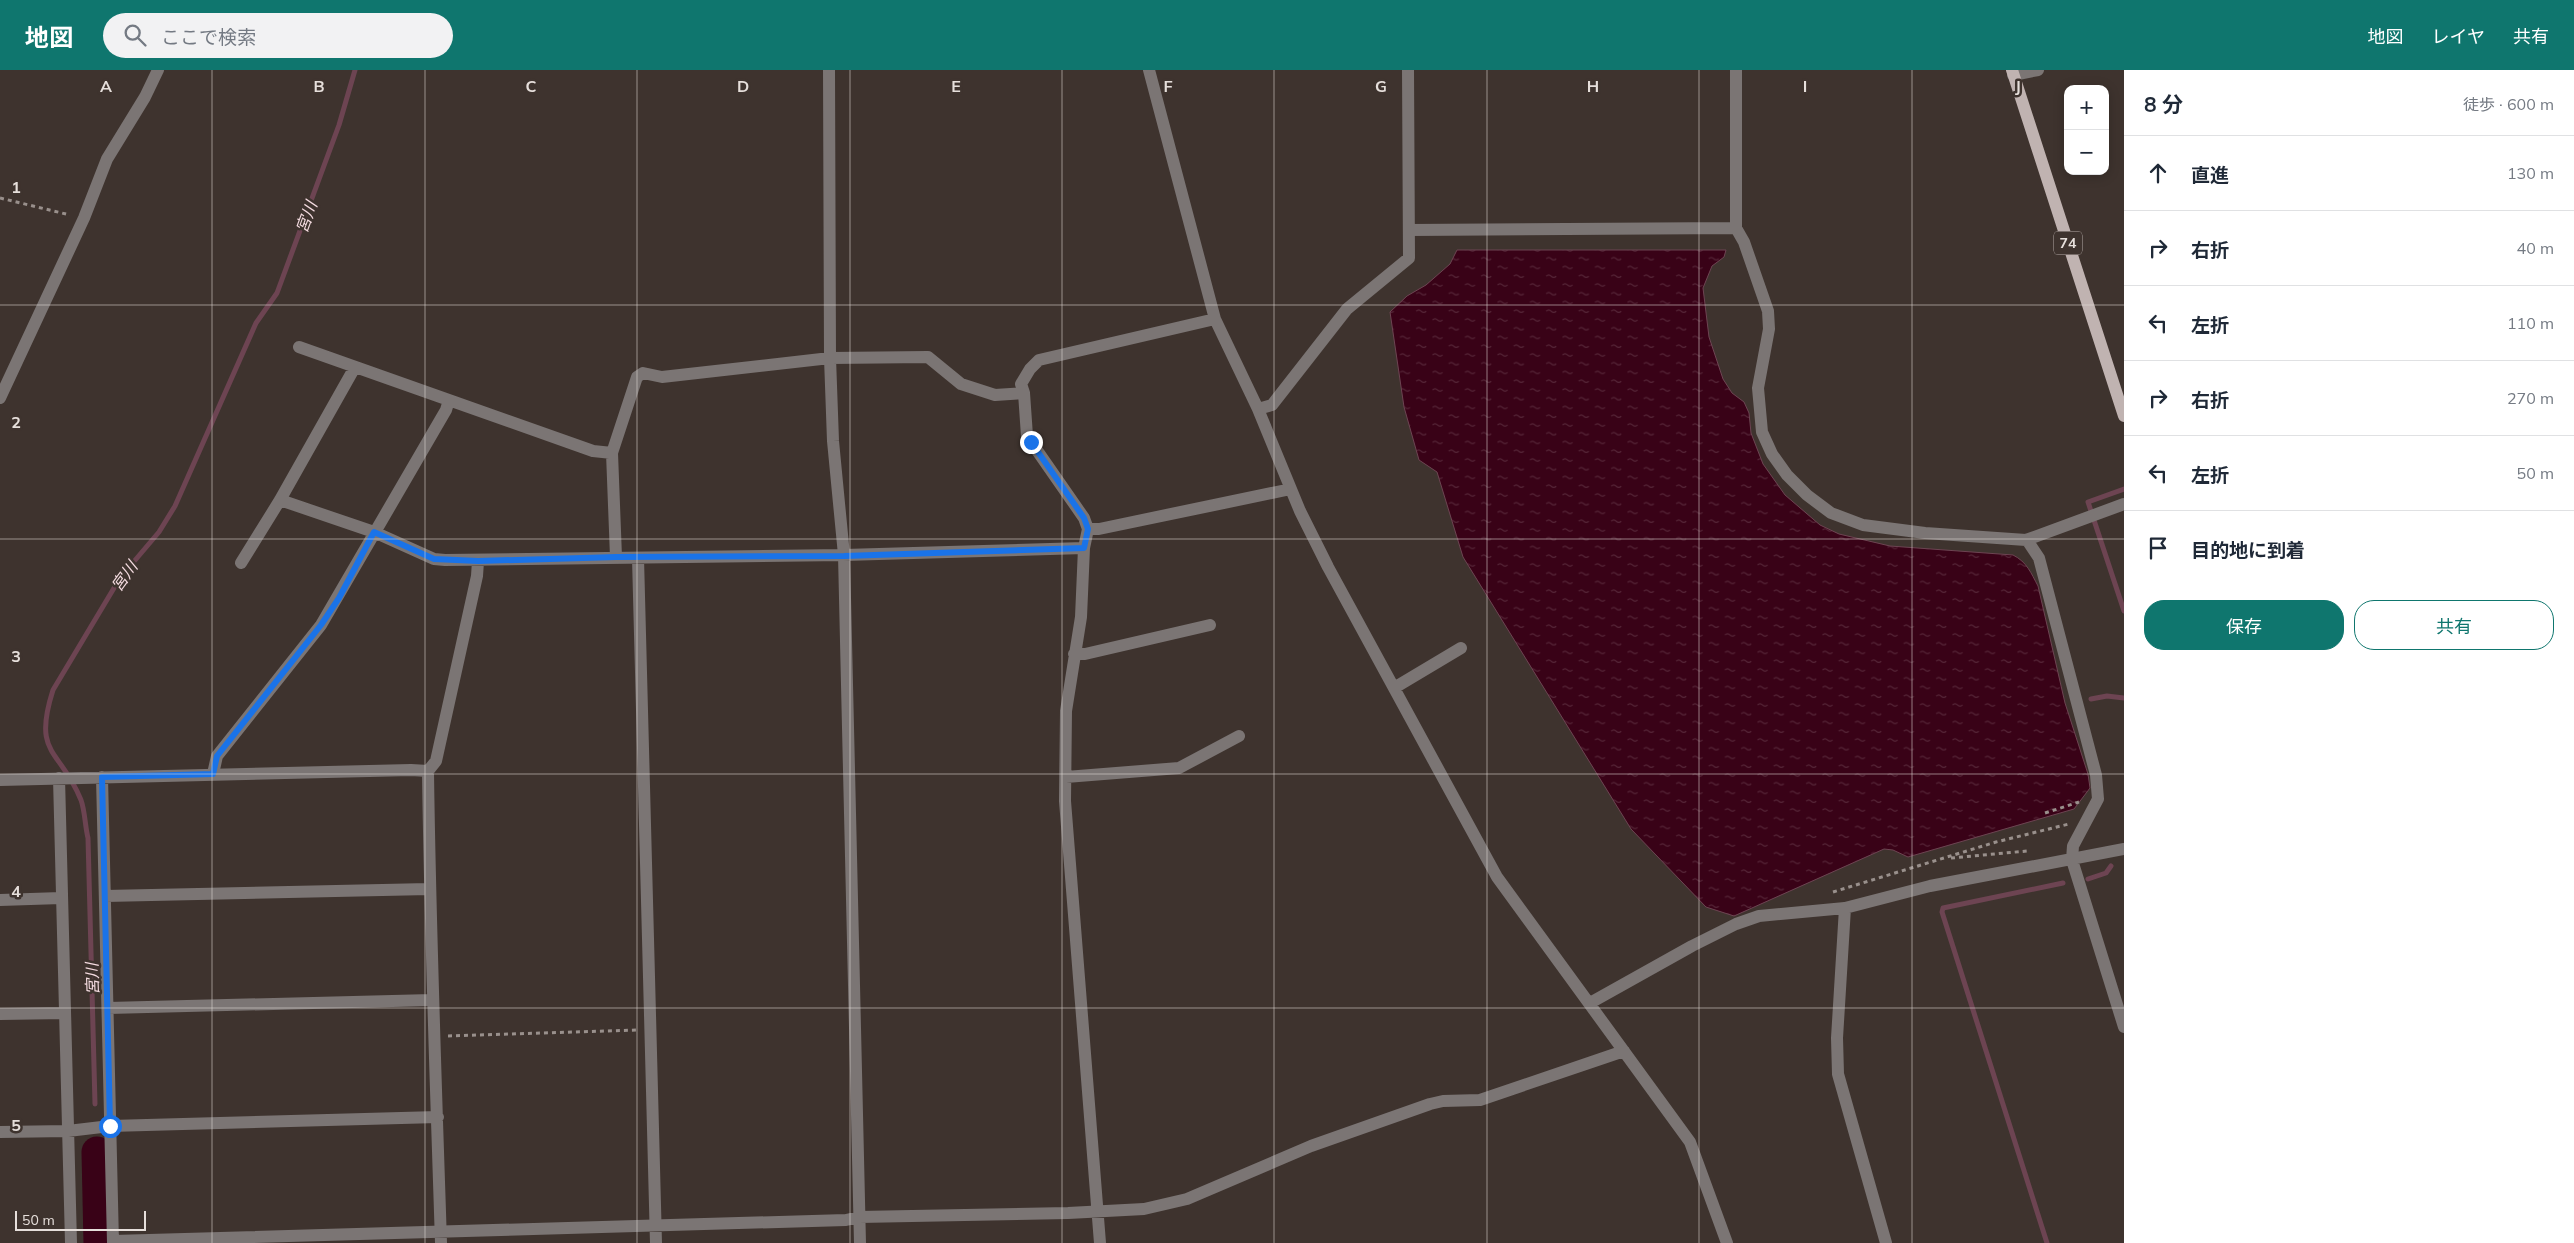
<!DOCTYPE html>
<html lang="ja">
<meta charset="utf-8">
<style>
body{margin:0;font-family:Mulish,"Noto Sans JP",sans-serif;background:#f2f2f3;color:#1f2937}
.controls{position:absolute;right:15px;top:15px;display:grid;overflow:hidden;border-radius:10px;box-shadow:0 2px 12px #0003}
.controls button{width:45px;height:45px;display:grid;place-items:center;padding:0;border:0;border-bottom:1px solid #e0e1e3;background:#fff;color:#1f2937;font:25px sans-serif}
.scale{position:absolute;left:15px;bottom:12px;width:131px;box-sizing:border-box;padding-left:5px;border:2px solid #e6dfdb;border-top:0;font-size:14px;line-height:18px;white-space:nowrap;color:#e6dfdb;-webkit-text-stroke:4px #3e332e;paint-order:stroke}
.stop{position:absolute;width:15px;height:15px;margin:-11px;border:4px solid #1a73e8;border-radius:50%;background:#fff}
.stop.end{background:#1a73e8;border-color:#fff;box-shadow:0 1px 5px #0008}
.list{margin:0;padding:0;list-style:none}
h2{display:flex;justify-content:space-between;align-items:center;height:65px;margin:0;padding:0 20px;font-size:21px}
h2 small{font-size:16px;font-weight:400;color:#747a83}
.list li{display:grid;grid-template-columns:32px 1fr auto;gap:15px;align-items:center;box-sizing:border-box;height:75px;padding:0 20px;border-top:1px solid #e0e1e3}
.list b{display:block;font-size:19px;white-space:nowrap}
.list em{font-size:16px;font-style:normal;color:#747a83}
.actions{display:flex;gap:10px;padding:15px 20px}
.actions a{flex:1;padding:11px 0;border:1px solid #0f766e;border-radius:20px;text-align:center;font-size:18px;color:#0f766e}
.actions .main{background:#0f766e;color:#fff}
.icon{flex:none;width:28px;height:28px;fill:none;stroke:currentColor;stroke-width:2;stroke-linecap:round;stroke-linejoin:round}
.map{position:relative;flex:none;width:2124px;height:1173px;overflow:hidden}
header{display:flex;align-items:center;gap:30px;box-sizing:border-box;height:70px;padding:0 25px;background:#0f766e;color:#fff}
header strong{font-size:24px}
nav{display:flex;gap:28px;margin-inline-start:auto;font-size:18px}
.search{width:350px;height:45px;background:#f2f2f3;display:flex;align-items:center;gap:12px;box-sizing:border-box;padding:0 18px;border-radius:28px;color:#747a83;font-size:19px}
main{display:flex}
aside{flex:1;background:#fff}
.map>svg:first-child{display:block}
.water{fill:url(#water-ripples);stroke:#6d4452}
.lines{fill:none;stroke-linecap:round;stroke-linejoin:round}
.stream{stroke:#6d4452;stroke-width:5}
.river{stroke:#390217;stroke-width:31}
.path{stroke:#99908c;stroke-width:3;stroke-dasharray:4 4;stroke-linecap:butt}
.minor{stroke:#7b7574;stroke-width:12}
.major{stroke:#c0b3b1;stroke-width:12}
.route{stroke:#1a73e8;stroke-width:6}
.grid{fill:none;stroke:#e6dfdb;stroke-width:1;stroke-opacity:0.55}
.labels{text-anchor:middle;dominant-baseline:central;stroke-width:5;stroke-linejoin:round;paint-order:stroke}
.shield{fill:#3e332e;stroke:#b4aba7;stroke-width:1}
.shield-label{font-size:14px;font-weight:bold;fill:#e6dfdb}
.water-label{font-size:16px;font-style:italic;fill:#f5dce1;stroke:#3e332e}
.grid-label{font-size:16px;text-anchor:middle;font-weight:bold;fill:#e6dfdb;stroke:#3e332e;stroke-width:5;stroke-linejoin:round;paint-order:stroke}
</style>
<header>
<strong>地図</strong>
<div class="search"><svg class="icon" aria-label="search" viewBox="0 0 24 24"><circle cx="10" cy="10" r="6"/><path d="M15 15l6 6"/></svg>ここで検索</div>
<nav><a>地図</a><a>レイヤ</a><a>共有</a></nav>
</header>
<main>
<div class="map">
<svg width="2124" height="1173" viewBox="0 0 2124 1173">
<defs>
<pattern id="water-ripples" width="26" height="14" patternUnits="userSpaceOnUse" patternTransform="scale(1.25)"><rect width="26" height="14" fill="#390217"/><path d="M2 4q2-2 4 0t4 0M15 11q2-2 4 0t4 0" fill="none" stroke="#562638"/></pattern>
</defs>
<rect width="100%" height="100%" fill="#3e332e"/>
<path class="water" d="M1457 180H1726L1724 187 1712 196 1703 218 1709 267 1723 309 1732 323 1744 332 1749 343 1751 363 1763 394 1785 425 1820 455 1839 464 1890 476 2013 485C2027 492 2031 503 2038 516L2065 633 2088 704 2090 718 2074 739 1908 787 1893 780 1884 779 1734 846 1706 837 1631 759 1463 487 1437 402 1419 390 1404 337 1390 242 1407 226 1426 215 1450 194Z"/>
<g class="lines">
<path class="stream" d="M2124 419 2088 432 2124 541
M2091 629 2107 626 2124 628
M2088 809 2106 803 2111 796
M95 1034 88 768C85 756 85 741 81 730 60 678 32 686 53 620L120 508 159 462 175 436 256 253 277 223 339 55 355 0
M2047 1173 1942 842 1943 838 2063 813"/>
<path class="river" d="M97 1082 99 1173"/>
<path class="path" d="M0 128 70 145
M2045 743 2079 732
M1951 788 2027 781
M1833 822 1996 772 2069 754
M448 966 637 960"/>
<path class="minor" d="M829 0 830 288 833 371 844 485 860 1173
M1149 0 1215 249 1258 339 1300 441 1328 497 1497 807 1690 1072 1727 1173
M1736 0V158L1744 172 1768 241 1769 259 1758 318 1762 362 1772 384 1787 405 1807 425 1831 443 1863 455 1925 463 2026 470 2124 434
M2013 5 2038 0
M1409 160 1736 158
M299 277 593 381 612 383
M0 328 84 148 107 89 145 27 158 0
M1258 339 1272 335 1347 239 1409 188 1408 0
M280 430 374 462 434 489 445 490 844 485 1084 478
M1088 459H1099L1291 419
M2027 470 2039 488 2096 705 2098 729 2073 776 2072 790 2124 957
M616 487 612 383 637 307 643 303 662 307 830 288 928 287 961 314 995 325 1024 323
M638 488 656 1173
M241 493 280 430 355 297
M1074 584H1085L1210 555
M1394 618 1461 578
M213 704 217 686 321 555 446 340 449 330
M102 707 113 1173
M1066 707 1179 698 1239 666
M59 708 71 1173
M0 710 411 700 428 701
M105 826 429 819
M0 830 61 828
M1845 838 1837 968 1838 1004 1886 1173
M1590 933 1692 876 1736 854 1759 846 1845 838 1930 816 2124 779
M108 938 432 930
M0 944 65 943
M0 1062 68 1061 110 1056 438 1047
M113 1171 846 1150 859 1147 1068 1143 1144 1139 1187 1129 1311 1076 1430 1034 1443 1031 1480 1030 1624 981
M441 1173C436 1016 430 859 428 701L436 691 477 506 478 491
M1100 1173 1065 731 1066 641 1081 547 1084 478 1088 459 1084 448 1027 366 1024 323 1021 314 1030 299 1039 290 1215 249"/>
<path class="major" d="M2012 0 2124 346"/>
</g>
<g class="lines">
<path class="route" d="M110 1056 102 707 213 704 217 686 321 555 339 528 374 462 434 489 478 491 616 487 844 486 1084 478 1088 459 1084 448 1031 372"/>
</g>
<path class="grid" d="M212 0V1173M425 0V1173M637 0V1173M850 0V1173M1062 0V1173M1274 0V1173M1487 0V1173M1699 0V1173M1912 0V1173M0 235H2124M0 469H2124M0 704H2124M0 938H2124"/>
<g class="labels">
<rect class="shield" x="2054" y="161.5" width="28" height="23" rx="4"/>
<g class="shield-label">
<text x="2068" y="173">74</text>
</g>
<g class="water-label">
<text transform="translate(306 147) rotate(-70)">宮川</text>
<text transform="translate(124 506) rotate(-54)">宮川</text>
<text transform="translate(92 909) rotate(-92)">宮川</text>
</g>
</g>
<g class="grid-label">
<text x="106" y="22">A</text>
<text x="319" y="22">B</text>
<text x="531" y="22">C</text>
<text x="743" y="22">D</text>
<text x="956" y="22">E</text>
<text x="1168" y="22">F</text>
<text x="1381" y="22">G</text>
<text x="1593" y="22">H</text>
<text x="1805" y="22">I</text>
<text x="2018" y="22">J</text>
<text x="16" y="123">1</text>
<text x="16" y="358">2</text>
<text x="16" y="592">3</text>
<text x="16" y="827">4</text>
<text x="16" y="1061">5</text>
</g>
</svg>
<div class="controls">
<button>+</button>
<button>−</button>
</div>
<div class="scale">50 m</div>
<div class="stop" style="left:110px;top:1056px"></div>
<div class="stop end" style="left:1031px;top:372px"></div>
</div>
<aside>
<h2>8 分<small>徒歩 · 600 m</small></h2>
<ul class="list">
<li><svg class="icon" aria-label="ahead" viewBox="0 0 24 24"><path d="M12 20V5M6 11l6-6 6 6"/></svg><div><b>直進</b></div><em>130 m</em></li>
<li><svg class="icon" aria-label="right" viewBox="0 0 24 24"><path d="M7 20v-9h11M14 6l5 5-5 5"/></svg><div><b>右折</b></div><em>40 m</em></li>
<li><svg class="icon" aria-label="left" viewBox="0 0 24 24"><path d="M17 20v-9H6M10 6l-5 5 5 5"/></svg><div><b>左折</b></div><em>110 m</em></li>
<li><svg class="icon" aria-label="right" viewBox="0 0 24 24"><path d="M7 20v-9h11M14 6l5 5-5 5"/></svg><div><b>右折</b></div><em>270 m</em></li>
<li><svg class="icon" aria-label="left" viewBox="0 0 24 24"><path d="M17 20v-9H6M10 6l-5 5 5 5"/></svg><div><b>左折</b></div><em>50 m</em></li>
<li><svg class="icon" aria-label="arrive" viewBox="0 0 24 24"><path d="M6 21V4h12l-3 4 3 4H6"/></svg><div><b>目的地に到着</b></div></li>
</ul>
<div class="actions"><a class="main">保存</a><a>共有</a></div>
</aside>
</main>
